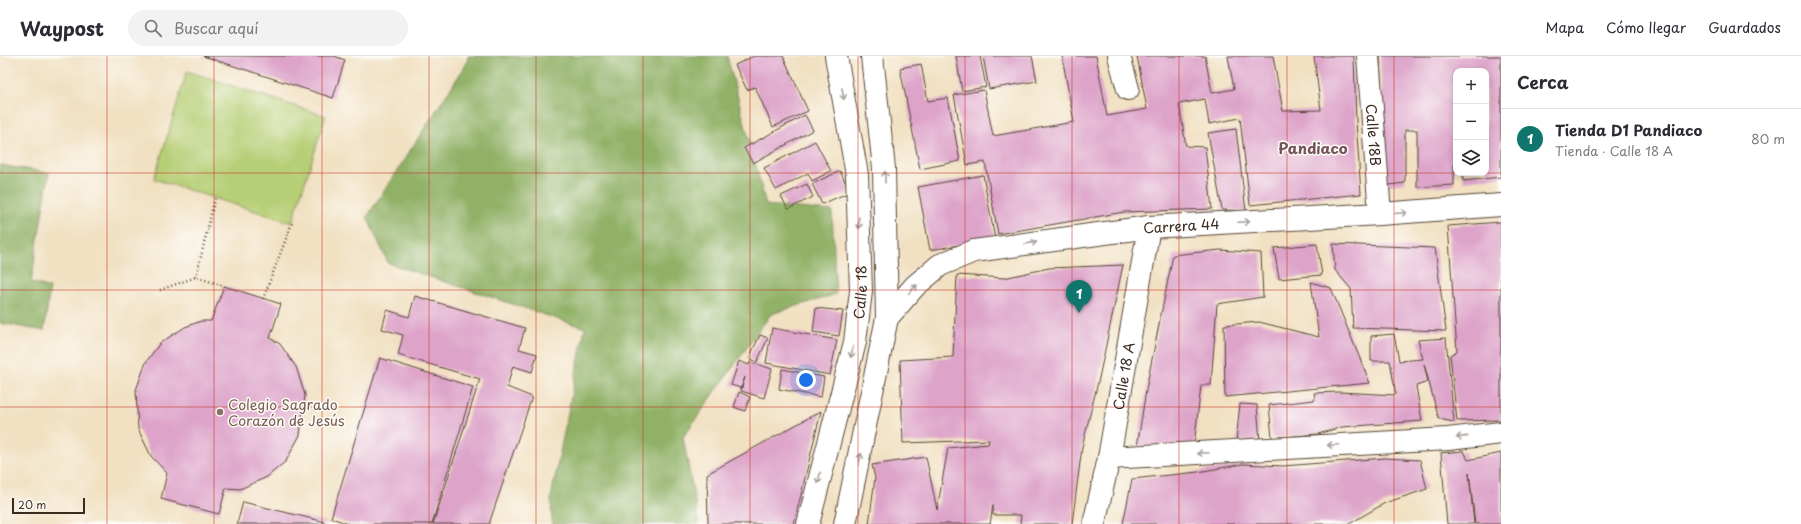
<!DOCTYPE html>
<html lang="es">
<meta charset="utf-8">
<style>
body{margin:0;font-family:"Playpen Sans",sans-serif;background:#f2f2f3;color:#2b2b33}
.controls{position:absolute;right:12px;top:12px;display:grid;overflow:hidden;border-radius:8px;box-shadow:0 2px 6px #0003}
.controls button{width:36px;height:36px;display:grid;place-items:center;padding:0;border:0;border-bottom:1px solid #e1e1e2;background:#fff;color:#2b2b33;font:20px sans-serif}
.scale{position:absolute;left:12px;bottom:10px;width:73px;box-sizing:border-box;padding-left:4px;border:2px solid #3b2a1e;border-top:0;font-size:11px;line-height:14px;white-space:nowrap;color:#3b2a1e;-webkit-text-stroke:3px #fdfcf7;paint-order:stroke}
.you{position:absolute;left:806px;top:324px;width:14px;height:14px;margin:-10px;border:3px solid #fff;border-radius:50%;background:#1a73e8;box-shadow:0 0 0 6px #1a73e833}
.badge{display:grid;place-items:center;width:26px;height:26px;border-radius:50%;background:#0f766e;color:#fff;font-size:13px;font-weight:700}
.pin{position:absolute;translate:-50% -33px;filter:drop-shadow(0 1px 2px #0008)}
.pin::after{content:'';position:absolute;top:21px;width:14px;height:12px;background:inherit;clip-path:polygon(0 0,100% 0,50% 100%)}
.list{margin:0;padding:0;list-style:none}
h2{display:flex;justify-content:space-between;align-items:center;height:52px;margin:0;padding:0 16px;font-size:17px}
h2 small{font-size:13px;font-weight:400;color:#7c7c81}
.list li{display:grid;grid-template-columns:26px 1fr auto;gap:12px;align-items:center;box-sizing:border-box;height:60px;padding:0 16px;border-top:1px solid #e1e1e2}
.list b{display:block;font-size:15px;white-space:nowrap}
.list p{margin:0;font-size:13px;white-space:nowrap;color:#7c7c81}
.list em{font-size:13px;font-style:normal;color:#7c7c81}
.icon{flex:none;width:22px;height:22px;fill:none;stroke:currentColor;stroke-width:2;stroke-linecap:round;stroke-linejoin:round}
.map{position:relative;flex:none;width:1501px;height:468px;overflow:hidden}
header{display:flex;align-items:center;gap:24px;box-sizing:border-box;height:56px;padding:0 20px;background:#fff;border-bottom:1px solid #e1e1e2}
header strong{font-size:19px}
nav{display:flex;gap:22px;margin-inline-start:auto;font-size:14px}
.search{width:280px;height:36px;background:#f2f2f3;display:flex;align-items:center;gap:10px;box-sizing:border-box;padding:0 14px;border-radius:22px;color:#7c7c81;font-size:15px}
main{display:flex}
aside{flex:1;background:#fff}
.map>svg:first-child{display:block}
.green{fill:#b6ce74;stroke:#787c49}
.forest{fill:#90b166;stroke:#666e42}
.building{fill:#dda3c9}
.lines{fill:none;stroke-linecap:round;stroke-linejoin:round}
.minor-casing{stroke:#564536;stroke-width:24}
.major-casing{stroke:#564536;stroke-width:24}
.path{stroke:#564536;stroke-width:2.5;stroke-dasharray:1 3;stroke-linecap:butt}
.minor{stroke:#fff;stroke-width:22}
.major{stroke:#fff;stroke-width:22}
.oneway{stroke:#a79f9a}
.grid{fill:none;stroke:#c8321e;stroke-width:1;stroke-opacity:0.55}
.education-dot{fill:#8d6e63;stroke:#fdfcf7;stroke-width:1.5}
.labels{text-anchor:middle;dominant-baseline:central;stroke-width:3;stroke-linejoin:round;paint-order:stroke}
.street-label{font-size:14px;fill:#3b2a1e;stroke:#fdfcf7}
.education-label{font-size:14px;fill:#785e54;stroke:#fdfcf7;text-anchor:start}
.neighbourhood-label{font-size:15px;font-weight:bold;fill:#74545a;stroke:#fdfcf7}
</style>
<header>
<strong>Waypost</strong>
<div class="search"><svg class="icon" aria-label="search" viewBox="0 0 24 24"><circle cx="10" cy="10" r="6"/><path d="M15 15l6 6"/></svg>Buscar aquí</div>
<nav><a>Mapa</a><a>Cómo llegar</a><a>Guardados</a></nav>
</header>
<main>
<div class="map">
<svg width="1501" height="468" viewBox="0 0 1501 468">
<rect width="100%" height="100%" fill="#fdfcf7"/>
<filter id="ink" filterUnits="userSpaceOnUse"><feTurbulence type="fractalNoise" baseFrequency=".025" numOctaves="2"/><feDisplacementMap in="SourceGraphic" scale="8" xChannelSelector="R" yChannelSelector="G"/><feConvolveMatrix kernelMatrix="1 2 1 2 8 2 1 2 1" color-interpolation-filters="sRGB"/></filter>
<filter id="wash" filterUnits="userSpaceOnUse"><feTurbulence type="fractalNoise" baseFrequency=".012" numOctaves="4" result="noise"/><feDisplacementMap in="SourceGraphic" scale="16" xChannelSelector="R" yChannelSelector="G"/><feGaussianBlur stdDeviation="0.9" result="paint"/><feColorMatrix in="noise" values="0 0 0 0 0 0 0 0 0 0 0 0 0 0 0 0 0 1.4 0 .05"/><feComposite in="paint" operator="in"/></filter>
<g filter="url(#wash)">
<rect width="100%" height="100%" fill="#f1e0c1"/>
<path class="green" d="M187 15 326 60 292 167 154 123Z"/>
<path class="forest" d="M468 0H727L766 149 832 155 836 238 771 258 683 381 699 468H552L551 441 585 272 388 207 367 161 467 7Z
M0 109 49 117 31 226 50 232 44 275 0 267Z"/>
<g id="blocks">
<path class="building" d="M203 0H334L345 4 333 42Z
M754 0H783L808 55 773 71 755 31 747 34 735 9Z
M956 0H980L986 31 962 35Z
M983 0H1032L1037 25 989 33Z
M1062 0H1096L1107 60 1147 53 1137 0H1205L1212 37 1234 33 1228 0H1273L1283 55 1321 54 1314 0H1354L1356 65 1361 138 1250 149 1240 62 1209 68 1205 43 1179 48 1186 90 1205 91 1212 153 1124 156 998 178 985 106 967 109 954 39 984 34 993 80 1074 66Z
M1380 0H1501V121L1463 125V117H1486V15H1456V19L1454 16V129L1417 131V74H1405V127L1381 130 1382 48Z
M921 8 928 45 948 42 960 105 920 113 900 12Z
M805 59 813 74 753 107 744 92Z
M1236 73 1246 155 1222 154 1208 77Z
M815 85 831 115 812 125 808 117 776 134 764 112Z
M840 115 850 136 822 148 812 128Z
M983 119 995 183 930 194 918 131Z
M807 128 813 141 788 153 781 140Z
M1501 166V364L1457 365 1450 299 1457 295 1448 170Z
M1317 188 1322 219 1279 223 1274 192Z
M1333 188 1435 192 1446 275 1353 272 1351 233 1335 214Z
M1220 194 1261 197 1263 241 1217 248 1211 329H1201L1194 390 1137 391 1147 328 1173 199Z
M1123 209 1099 322 1082 391 1072 468H1020L1021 459H993V449L990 468H869L875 422 872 409 926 401 937 454 948 392 988 388 989 384 903 387 900 304 953 301 957 219 1004 222 1049 212Z
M1311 226 1331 232 1370 327 1225 341 1224 269 1259 266 1319 281Z
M224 230 281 248 270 282 280 288 296 311 305 339 300 379 286 405 267 421 240 433 226 432 219 458 161 443 167 417 151 400 138 373 136 334 146 306 160 287 185 271 201 265H211Z
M415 240 525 272 519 293 537 298 532 316 513 310 507 331 532 341 489 468H433L480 323 398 299 403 279 382 273 387 254 409 261Z
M816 252 843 255 839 280 813 276Z
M772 272 837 284 830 319 766 307Z
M1394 278 1399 305 1423 303 1418 284 1446 282 1454 366 1439 363 1424 308 1428 326 1416 330 1422 365 1342 371 1318 378 1272 382 1269 349 1315 344 1314 337 1339 336 1396 339 1390 305H1371V280Z
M760 279 768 282 757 306 749 302Z
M380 302 473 331 432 468H349L331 462Z
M739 305 749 309 750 306 772 313 764 342 741 335 745 321 741 332 731 329Z
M782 313 824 321 821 341 779 333Z
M739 336 750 341 745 355 734 351Z
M1240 348 1257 349 1260 385H1236Z
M821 355 794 468H708L707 418Z
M1464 395 1468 404 1501 397V468H1475L1469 417 1474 468H1447L1441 397Z
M1385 402 1420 404 1427 433 1385 447 1349 468H1123L1132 423 1198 416 1243 408 1283 410Z
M243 446 321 465 330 468H237Z"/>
</g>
</g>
<g filter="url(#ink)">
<use href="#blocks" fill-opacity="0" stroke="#564536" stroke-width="1"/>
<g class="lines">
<defs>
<g id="minor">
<path d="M1119 0 1128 33"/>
<path id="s1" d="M1368 0 1380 158"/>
<path id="s2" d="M887 262 915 230 940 209 974 195 1149 171 1380 158 1501 149"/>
<path d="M1109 402 1448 383 1501 377"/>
<path id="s3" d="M1094 468 1109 402 1149 171"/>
</g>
<g id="major">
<path id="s4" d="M808 468 855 286 861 235 857 119 836 0"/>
<path d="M845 468 887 262 884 113 872 0"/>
</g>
</defs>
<use href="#minor" class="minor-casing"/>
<use href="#major" class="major-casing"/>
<path class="path" d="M196 221 215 142
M160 234 196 221 224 230
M263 243 292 167"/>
<use href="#minor" class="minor"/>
<use href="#major" class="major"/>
</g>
<defs><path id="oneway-shaft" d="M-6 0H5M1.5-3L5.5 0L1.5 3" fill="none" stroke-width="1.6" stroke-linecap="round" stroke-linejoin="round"/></defs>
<g class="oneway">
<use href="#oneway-shaft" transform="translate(843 38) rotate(80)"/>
<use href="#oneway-shaft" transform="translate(885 121) rotate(-91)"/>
<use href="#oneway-shaft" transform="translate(1401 157) rotate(-5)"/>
<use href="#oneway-shaft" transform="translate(1244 166) rotate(-3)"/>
<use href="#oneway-shaft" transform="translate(859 167) rotate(88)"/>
<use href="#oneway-shaft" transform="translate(1031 187) rotate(-8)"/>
<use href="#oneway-shaft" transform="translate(913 233) rotate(-46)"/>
<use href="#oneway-shaft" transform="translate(852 296) rotate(105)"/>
<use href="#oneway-shaft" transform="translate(1462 381) rotate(174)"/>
<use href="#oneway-shaft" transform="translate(1333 389) rotate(177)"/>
<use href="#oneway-shaft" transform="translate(1203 397) rotate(177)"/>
<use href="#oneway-shaft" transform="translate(860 403) rotate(-79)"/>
<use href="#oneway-shaft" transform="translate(819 422) rotate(104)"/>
</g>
</g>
<path class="grid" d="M107 0V468M214 0V468M322 0V468M429 0V468M536 0V468M643 0V468M750 0V468M858 0V468M965 0V468M1072 0V468M1179 0V468M1287 0V468M1394 0V468M0 117H1456M1456 117H1486M1486 117H1501M0 234H1501M0 351H1501"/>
<circle class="education-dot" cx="220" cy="356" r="4"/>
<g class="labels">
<g class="street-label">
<text stroke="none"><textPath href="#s1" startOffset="79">Calle 18B</textPath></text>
<text stroke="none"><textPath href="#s2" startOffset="321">Carrera 44</textPath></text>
<text stroke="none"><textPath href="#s4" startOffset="238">Calle 18</textPath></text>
<text stroke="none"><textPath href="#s3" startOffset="151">Calle 18 A</textPath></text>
</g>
<g class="education-label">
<text x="228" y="348">Colegio Sagrado<tspan x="228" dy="16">Corazón de Jesús</tspan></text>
</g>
<g class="neighbourhood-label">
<text x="1313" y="91">Pandiaco</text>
</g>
</g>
</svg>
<div class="controls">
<button>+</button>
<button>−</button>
<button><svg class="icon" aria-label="layers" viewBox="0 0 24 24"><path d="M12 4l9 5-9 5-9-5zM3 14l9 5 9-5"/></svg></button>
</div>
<div class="scale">20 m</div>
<div class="you"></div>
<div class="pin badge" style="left:1079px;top:257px">1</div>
</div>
<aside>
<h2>Cerca<small></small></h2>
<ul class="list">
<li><span class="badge">1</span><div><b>Tienda D1 Pandiaco</b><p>Tienda · Calle 18 A</p></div><em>80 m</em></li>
</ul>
</aside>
</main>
